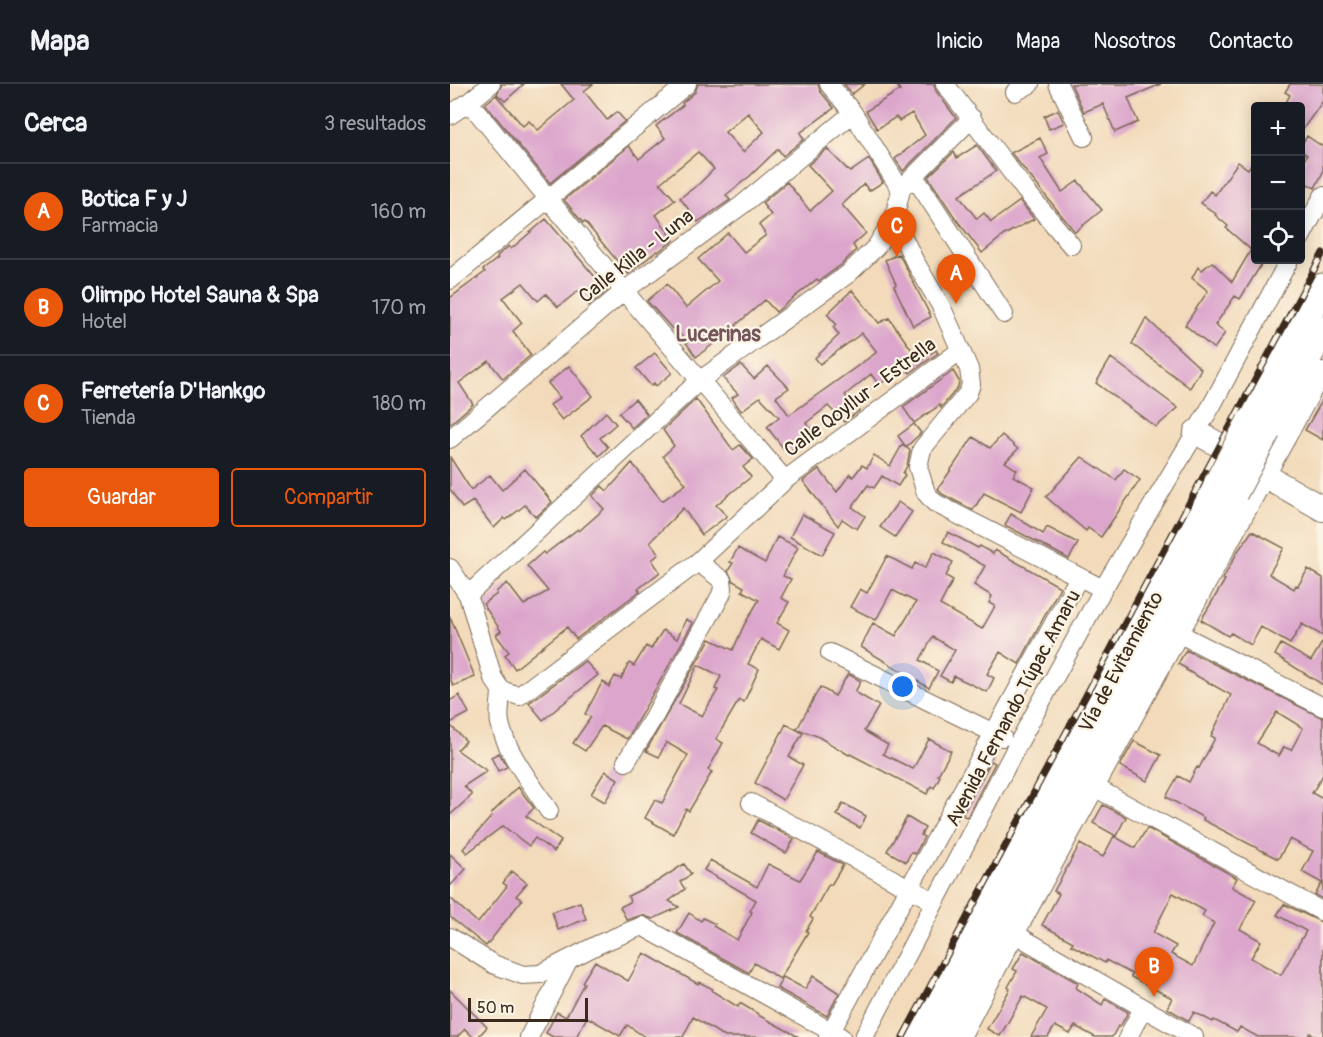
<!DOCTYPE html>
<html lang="es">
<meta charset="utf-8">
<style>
body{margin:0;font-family:Pangolin,sans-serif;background:#242831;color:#f1f3f6}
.controls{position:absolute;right:18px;top:18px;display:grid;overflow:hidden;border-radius:6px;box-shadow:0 3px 15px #0003}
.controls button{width:54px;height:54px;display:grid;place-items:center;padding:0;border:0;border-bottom:2px solid #363941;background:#171b24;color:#f1f3f6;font:30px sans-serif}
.scale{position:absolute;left:18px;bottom:15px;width:120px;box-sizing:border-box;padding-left:6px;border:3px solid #3b2a1e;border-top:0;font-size:16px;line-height:21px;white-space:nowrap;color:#3b2a1e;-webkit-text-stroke:4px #fcf5e5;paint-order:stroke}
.you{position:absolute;left:453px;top:603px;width:21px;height:21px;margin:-15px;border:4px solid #fff;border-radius:50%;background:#1a73e8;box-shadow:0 0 0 9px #1a73e833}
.badge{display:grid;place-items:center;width:39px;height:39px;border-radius:50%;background:#ea580c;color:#fff;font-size:20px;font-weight:700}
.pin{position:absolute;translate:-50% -50px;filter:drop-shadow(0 2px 3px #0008)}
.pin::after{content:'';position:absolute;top:32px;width:21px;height:18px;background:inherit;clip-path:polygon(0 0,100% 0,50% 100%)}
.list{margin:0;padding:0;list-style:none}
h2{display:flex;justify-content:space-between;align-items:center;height:78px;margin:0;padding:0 24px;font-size:26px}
h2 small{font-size:20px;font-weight:400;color:#9ea1a6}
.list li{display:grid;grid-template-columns:39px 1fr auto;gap:18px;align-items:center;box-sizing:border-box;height:96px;padding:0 24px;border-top:2px solid #363941}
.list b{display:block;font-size:22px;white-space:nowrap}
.list p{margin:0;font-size:20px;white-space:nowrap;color:#9ea1a6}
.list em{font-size:20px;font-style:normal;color:#9ea1a6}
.actions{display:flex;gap:12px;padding:18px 24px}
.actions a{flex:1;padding:14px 0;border:2px solid #ea580c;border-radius:6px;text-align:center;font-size:21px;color:#ea580c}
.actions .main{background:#ea580c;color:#fff}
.icon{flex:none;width:33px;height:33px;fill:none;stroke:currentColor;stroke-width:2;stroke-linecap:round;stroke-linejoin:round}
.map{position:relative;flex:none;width:873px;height:953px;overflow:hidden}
header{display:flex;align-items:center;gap:36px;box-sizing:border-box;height:84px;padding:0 30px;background:#171b24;border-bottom:2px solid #363941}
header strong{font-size:28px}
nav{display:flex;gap:33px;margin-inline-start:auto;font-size:21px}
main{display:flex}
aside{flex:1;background:#171b24}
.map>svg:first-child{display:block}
.building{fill:#dca6cc;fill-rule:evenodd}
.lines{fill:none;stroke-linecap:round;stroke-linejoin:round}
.minor-casing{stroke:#7b6855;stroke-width:20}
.major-casing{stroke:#7b6855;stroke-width:26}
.highway-casing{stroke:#7b6855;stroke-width:29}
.minor{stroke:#fff;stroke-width:18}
.major{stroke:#fff;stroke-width:24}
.highway{stroke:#fff;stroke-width:27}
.rail-casing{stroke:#3b2a1e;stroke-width:7}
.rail{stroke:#fcf5e5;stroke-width:4.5;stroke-dasharray:14;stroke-linecap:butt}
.highway-bridge-casing{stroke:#7b6855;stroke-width:29;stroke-linecap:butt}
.highway-bridge{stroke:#fff;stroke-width:27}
.labels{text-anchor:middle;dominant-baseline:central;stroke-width:4.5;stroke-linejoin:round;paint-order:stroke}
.street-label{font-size:20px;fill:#3b2a1e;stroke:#fcf5e5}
.neighbourhood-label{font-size:21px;font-weight:bold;fill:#73555b;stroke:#fcf5e5}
</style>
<header>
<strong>Mapa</strong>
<nav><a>Inicio</a><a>Mapa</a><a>Nosotros</a><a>Contacto</a></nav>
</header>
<main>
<aside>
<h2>Cerca<small>3 resultados</small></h2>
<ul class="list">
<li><span class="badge">A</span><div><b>Botica F y J</b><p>Farmacia</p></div><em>160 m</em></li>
<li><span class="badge">B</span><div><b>Olimpo Hotel Sauna &amp; Spa</b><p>Hotel</p></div><em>170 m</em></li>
<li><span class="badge">C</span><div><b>Ferretería D'Hankgo</b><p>Tienda</p></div><em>180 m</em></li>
</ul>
<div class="actions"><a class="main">Guardar</a><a>Compartir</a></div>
</aside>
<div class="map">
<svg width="873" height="953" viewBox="0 0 873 953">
<rect width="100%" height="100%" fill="#fcf5e5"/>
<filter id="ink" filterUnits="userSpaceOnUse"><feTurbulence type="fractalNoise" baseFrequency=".0167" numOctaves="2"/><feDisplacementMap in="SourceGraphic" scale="12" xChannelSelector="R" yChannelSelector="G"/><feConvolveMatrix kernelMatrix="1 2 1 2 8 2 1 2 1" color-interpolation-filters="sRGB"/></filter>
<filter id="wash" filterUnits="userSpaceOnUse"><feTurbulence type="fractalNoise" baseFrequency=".008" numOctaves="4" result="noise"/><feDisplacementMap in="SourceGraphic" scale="24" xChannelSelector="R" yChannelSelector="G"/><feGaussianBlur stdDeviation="1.35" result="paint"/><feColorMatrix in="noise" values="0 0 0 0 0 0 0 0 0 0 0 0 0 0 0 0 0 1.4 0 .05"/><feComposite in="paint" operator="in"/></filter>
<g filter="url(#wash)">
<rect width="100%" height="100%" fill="#f2daba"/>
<g id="blocks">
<path class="building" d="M52 0H74L55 17 47 10Z
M111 0H143L134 7 157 36 167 28 175 37 100 99 35 20 46 11 73 42 79 37 88 46 124 16Z
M248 0H368L370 7 384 24 350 49 354 55 333 72 328 65 300 92 276 111 280 116 248 138 230 114 249 100 264 85 248 68 210 99 225 116 206 131 224 156 208 168 207 167 178 190 135 138 133 139 114 116 179 62 189 75 215 54 206 42 233 21 232 19 245 8ZM298 29 314 48 293 68 275 48Z
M394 0H415L402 10Z
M446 0H484L486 7 506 34 453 87 445 75 475 51 462 29 449 37 446 33 427 45 416 27 450 6Z
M621 0H711L678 14 688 38 665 48 653 20 634 28Z
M840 0H873V17L850 49V22H834L840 11 835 8Z
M608 26 614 39 599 45 594 32Z
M857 52 873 63V88L865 104 850 96V84L857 71 850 66V63Z
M590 54 598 70 590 74 612 108 628 97 652 126 625 148 561 69Z
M527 61 546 87 509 112 527 135 534 129 541 138 570 117 584 135 554 151 532 169 506 135 478 93 504 68 507 74Z
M377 65 400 88 419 75 433 98 419 107 414 100 392 121 416 149 403 161 406 166 391 181 369 197 367 195 326 228 315 216 286 241 287 242 246 273 228 247 226 249 197 217 217 200 236 224 268 197 248 175 278 149 294 168 316 151 309 141 321 131 312 119 337 98 360 127 382 107 358 81Z
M806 74V176H814L790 215 785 212 765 241 775 249 764 265 735 241 758 207 742 194 748 183 752 186 762 178 782 198 801 166 776 144 778 142 765 131 766 130 751 119 760 107 765 111 788 78 798 85Z
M96 135 157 207 139 222 128 207 108 223 96 210 88 217 73 199 53 214 72 239 63 247 81 271 53 295 39 277 9 299 23 320 0 340V214L35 188 33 186 48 174 47 172 59 162 61 165Z
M449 170 481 233 463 242 444 202 446 200 435 176Z
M504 174 515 191 502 198 493 180Z
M402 206 429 239 439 234 469 276 486 266 488 269 460 289 455 282 429 301 421 290 395 311 409 327 394 338 378 322 356 339 364 348 337 369 317 343 329 333 310 313 291 327 282 314 288 310 273 294 291 281 304 295 318 282 339 304 326 313 339 331 427 268 412 249 370 280 365 274 389 251 383 243 386 240 377 230Z
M696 234 751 285 740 304 682 260Z
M205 269 222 289 206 302 204 299 201 302 186 284Z
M661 274 728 324 706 343 646 299Z
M119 282 143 312 112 336 100 321 110 314 98 299Z
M503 287 509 297 508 303 491 324 490 321 464 339 453 323Z
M185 315 197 330 182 344 169 329Z
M246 315 283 366 290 361 303 375 293 383 301 393 266 421 277 432 252 451 233 424 200 458 209 470 202 476 210 488 188 505 190 507 126 555 117 543 65 585 55 571 59 568 46 551 51 547 33 520 47 510 46 508 57 499 74 521 98 507 77 482 93 468 95 470 128 445 129 447 154 425 142 412 152 402 157 407 182 379 212 417 236 400 213 372 224 362 213 346Z
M873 315V356L855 346Z
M156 328 166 340 150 354 158 363 149 372 131 352Z
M464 340 471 349 456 363 448 352Z
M552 351 568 365 555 378 567 386 563 392 584 403 571 428 534 409 523 426 492 410 488 405 523 353 540 364Z
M452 361 460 366 457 382 453 389 455 391 448 402 432 392 424 404 418 401 402 423 415 432 407 445 392 435 388 442 353 397 369 385 387 408 400 390 403 393 412 381 417 384 424 371 440 382Z
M0 373 21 406 40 391 52 406 75 385 102 418 86 433 75 421 56 436 54 434 44 444 23 417 12 424 0 405Z
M632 373 666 396 674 385 690 396 651 453 638 444 636 447 596 413Z
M448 418 462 428 445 453 430 443Z
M352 430 385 448 372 471 340 453Z
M561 430 593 450 597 443 628 459 619 475 555 441Z
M802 447 834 464 819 490 844 505 846 501 848 502 858 485 873 494V552L852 540 840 560 811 543 801 561 781 549 778 552 751 536 775 496 773 495 788 467Z
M498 448 528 464 530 462 543 470 545 466 610 503 569 580 550 568 537 590 544 594 537 608 504 592 501 598 490 592 505 566 483 553 470 576 488 587 479 604 411 563 423 539 446 552 466 518 442 506 426 536 400 523 410 505 417 509 437 472 462 485 465 479 475 484 484 468 503 478 496 492 503 496 490 521 532 545 545 522 539 519 542 512 524 501 535 482 493 458Z
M327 453 348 463 333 492 341 495 331 514 339 518 327 539 339 546 329 565 311 555 298 580 309 585 294 618 289 616 266 655 273 659 258 686 262 688 239 727 236 725 223 750 195 734 205 716 212 719 238 671 216 658 209 673 196 667 260 555 283 566 294 541 309 516 292 507 294 503 283 497 278 487 283 479 280 478 288 464 315 479ZM248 581 271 592 265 605 268 606 252 632 229 620Z
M0 533 25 593 3 602 0 594Z
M236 535 243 539 177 655 152 642 135 667 123 659 141 633 135 630 153 597 159 603 165 592 171 595 179 579 184 582 196 562 201 565 213 546 227 555Z
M873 557V601L825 571 831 560 861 577Z
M736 566 873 634V691L862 709 873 715V815L865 811 872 799 852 788 863 767 840 755 828 775 753 736 754 734 716 713 728 692 739 698 747 683 749 684 765 654 761 652 781 611 736 586 737 585 728 580ZM827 628 853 644 841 666 834 663 829 672 807 659Z
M135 577 148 591 93 636 79 619Z
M398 590 411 597 405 608 429 622 414 647 438 661 433 670 463 685 479 655 501 667 488 691 490 692 484 704 481 702 477 710 400 670 399 671 367 652 347 645 370 603 385 612Z
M9 611 19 629 0 639V617Z
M336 640 353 649 339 673 353 681 333 716 305 699Z
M0 641 16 657 7 666 37 687 14 702 22 711 0 731Z
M684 657 711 671 697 697 670 682Z
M49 669 57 683 48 687 41 673Z
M541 677 545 679 517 733 512 731Z
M155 687 168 695 155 718 141 710Z
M68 703 84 724 76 732 111 757 104 768 85 754 79 762 53 742 17 769 13 765 42 732 41 730Z
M393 719 416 732 410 744 387 731Z
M653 721 676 733 666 752 643 739Z
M457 733 475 744 471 751 474 753 465 770 461 768 456 778 437 767Z
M308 736 344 755 336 769 301 749Z
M697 744 787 794 782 803 806 816 790 845 811 857 801 874 831 891 856 847 827 831 834 820 873 839V953H868L860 949 857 953H808L790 943 787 948 764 936 763 938 744 928 739 937 717 924 722 914 681 893 682 890 656 876 655 879 621 861 623 858 592 841 609 810 604 807 630 760 653 773 664 752 685 764ZM723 809 755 827 752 832 764 839 743 882 721 870 726 862 703 849Z
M368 768 393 781 381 801 379 800 360 833 363 835 356 847 358 848 330 895 304 879 299 889 227 849 239 829 251 837 253 834 265 840 263 842 287 856 302 828 300 827 306 816 254 786 260 776 307 803 318 780 350 796Z
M0 770 16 785 0 802Z
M234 780 241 790 230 798 235 805 219 817 229 823 203 835 192 831 177 836 170 823 180 818 178 812 208 797Z
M62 787 77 799 66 812 72 816 36 862 0 833V814L28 839 57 802 53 799Z
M130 818 136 835 108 846 102 828Z
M573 868 628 899 626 904 652 921 655 915 678 928 670 943 668 942 662 953H645L625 942 620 950 605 942 598 953H581L597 925 573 912 550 952 537 945 560 905 558 903 567 887 563 885Z
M194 869 248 900 249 898 263 905 262 907 288 923 290 919 308 930V931L349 953H275L243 933 233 953H195L177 941 170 952 137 933 126 953H103L96 949 107 928 116 933 134 899 132 898 145 877 178 897Z
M363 892 389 909 377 932 327 904 333 893 355 905Z
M0 906 37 943 28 953H23L15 945 7 953H0Z"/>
</g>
</g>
<g filter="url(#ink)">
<use href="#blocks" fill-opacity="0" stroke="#7b6855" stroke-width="1.5"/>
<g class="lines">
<defs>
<path id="minor" d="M379 0 403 29 451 106 444 134 464 176 491 222 519 285 521 300 518 309 472 365 468 383 476 409 485 419 653 505
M495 0 575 106 621 161
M608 0 634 53
M565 8 580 0
M19 18 41 0
M0 31 19 18 174 207 335 396
M464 92 554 230
M455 101 522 34
M850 155 873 112
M0 196 237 0
M0 355 174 207 292 121 403 29
M0 484 18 511 43 594 51 606 69 612 248 478 335 396 511 266
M18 511 249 297 398 190 426 163 444 134
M730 550 873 623
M380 569 552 653
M51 606C51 616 48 629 50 639 56 669 83 701 99 727
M176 678 205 631 271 511 273 504 272 496 248 478
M646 704 873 828
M301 719 485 818
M565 850 744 953
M0 853 43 880 73 891 90 890 149 860 192 842 391 953
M79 953 118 877
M378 953 629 493
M414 953 568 660 653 505 762 321 839 176
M511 953 565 850 873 287
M678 953 693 924"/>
<path id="major" d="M746 348 769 361 807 387 873 425"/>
<path id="highway" d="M800 338 873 203
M817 347 873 246
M469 953 767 400
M493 953 784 409"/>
</defs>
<use href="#minor" class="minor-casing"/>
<use href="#major" class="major-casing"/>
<use href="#highway" class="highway-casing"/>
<use href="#minor" class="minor"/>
<use href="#major" class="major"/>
<use href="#highway" class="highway"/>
<defs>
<path id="rail" d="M453 953 873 169"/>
</defs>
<use href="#rail" class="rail-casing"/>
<use href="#rail" class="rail"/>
<defs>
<path id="highway-bridge" d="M767 400 800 338
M784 409 817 347"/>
</defs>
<use href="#highway-bridge" class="highway-bridge-casing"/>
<use href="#highway-bridge" class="highway-bridge"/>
</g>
</g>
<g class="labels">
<g class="street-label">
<text transform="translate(186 172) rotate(-38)">Calle Killa - Luna</text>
<text transform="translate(410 313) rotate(-37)">Calle Qoyllur - Estrella</text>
<text transform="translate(671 578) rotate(-62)">Vía de Evitamiento</text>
<text transform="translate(563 624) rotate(-62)">Avenida Fernando Túpac Amaru</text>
</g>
<g class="neighbourhood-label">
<text x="268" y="250">Lucerinas</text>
</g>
</g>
</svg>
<div class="controls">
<button>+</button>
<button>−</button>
<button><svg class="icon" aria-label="locate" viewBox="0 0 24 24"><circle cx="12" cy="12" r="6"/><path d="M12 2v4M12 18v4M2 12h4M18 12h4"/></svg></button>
</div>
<div class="scale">50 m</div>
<div class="you"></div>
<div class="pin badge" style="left:506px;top:220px">A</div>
<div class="pin badge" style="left:704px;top:913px">B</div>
<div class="pin badge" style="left:447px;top:173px">C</div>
</div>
</main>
